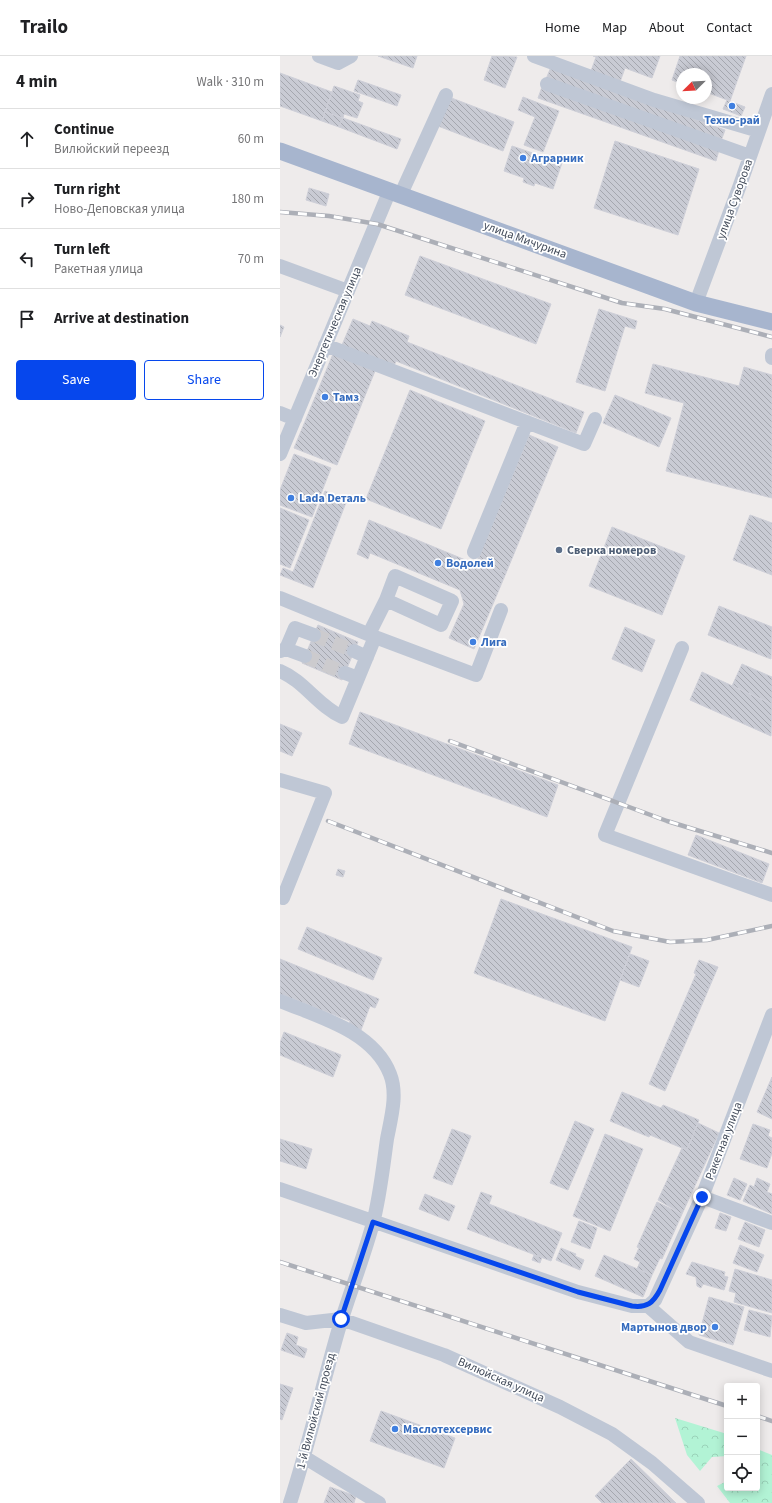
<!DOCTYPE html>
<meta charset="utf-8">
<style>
body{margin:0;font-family:"Source Sans 3",sans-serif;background:#f2f2f2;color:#202124}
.controls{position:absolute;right:12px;bottom:12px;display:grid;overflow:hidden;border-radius:4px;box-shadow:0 2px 10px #0003}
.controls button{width:36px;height:36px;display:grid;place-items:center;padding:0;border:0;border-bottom:1px solid #e0e0e0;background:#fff;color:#202124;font:20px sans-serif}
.compass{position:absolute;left:396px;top:12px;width:36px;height:36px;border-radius:50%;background:#fff;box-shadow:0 2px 10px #0003;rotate:246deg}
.stop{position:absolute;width:12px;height:12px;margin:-9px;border:3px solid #0647ed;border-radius:50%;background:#fff}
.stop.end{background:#0647ed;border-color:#fff;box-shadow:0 1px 4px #0008}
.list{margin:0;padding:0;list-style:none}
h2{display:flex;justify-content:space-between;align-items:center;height:52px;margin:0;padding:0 16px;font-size:17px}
h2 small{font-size:13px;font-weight:400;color:#757577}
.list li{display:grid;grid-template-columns:26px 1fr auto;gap:12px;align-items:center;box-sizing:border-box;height:60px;padding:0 16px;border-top:1px solid #e0e0e0}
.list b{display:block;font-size:15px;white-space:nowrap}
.list p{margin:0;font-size:13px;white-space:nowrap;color:#757577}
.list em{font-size:13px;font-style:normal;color:#757577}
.actions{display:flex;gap:8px;padding:12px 16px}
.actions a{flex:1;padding:9px 0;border:1px solid #0647ed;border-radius:4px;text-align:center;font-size:14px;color:#0647ed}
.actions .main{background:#0647ed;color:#fff}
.icon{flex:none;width:22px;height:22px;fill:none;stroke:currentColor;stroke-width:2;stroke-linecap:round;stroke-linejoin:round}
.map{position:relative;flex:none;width:492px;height:1447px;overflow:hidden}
header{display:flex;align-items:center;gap:24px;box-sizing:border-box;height:56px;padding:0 20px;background:#fff;border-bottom:1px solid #e0e0e0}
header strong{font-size:19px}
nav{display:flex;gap:22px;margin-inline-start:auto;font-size:14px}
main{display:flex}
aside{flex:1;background:#fff}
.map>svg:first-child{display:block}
.forest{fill:url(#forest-crowns)}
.building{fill:url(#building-back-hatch);stroke:#cecfd8}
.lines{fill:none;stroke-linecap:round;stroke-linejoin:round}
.minor-tunnel{stroke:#cccbce;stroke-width:14;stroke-dasharray:14 7;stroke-linecap:butt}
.minor{stroke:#bfc7d5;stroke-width:14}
.major{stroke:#a7b5ce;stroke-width:17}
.rail-casing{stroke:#acafb7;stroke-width:4.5}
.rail{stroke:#fff;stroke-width:3;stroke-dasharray:9;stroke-linecap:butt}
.route{stroke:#0647ed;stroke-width:5}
.shop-dot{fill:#3f7fe0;stroke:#fff;stroke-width:1.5}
.service-dot{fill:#5c6f8a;stroke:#fff;stroke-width:1.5}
.labels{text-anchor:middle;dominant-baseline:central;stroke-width:3.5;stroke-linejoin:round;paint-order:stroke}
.shop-label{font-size:12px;font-weight:bold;fill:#366cbe;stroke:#fff;text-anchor:start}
.street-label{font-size:12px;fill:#424b5a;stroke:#fff}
.service-label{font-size:12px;font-weight:bold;fill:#4e5e75;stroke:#fff;text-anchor:start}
</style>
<header>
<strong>Trailo</strong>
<nav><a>Home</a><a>Map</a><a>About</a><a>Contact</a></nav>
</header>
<main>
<aside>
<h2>4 min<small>Walk · 310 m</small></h2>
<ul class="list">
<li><svg class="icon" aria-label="ahead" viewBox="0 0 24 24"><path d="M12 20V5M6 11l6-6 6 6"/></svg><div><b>Continue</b><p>Вилюйский переезд</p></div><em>60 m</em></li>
<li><svg class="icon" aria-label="right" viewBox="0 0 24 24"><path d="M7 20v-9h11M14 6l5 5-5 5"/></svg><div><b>Turn right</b><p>Ново-Деповская улица</p></div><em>180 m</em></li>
<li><svg class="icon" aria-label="left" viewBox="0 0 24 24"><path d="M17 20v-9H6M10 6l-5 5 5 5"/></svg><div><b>Turn left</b><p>Ракетная улица</p></div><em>70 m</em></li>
<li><svg class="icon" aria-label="arrive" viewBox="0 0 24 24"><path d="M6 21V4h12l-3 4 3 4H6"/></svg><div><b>Arrive at destination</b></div></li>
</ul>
<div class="actions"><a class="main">Save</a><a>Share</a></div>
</aside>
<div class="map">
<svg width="492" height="1447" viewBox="0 0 492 1447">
<defs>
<pattern id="forest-crowns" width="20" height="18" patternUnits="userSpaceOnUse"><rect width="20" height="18" fill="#b2f3d5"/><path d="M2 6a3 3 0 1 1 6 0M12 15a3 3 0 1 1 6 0" fill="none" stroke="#9ad2b9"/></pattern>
<pattern id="building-back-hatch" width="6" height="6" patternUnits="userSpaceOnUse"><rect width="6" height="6" fill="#c9cbd4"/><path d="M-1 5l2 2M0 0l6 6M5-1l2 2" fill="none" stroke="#a5a7af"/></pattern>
</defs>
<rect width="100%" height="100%" fill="#eeebeb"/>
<path class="forest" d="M395 1362 447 1378V1400L432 1401 420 1415 407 1399Z
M477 1393 492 1399V1447H450L437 1430 447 1425V1432H477Z"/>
<path class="building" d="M98 0H137L133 12Z
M212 0 237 1 225 32 204 24Z
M313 0H380L372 22 345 12 340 26 311 15 316 1Z
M400 0H466L450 45 426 36V18H402V28L392 24Z
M271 11 445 74 441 85 266 23Z
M0 17 52 36 42 65 0 50Z
M78 24 121 39 117 50 74 35Z
M54 30 80 39 78 45 83 47 77 62 64 58 63 62 45 56Z
M262 31 439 94 436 105 258 42Z
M169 41 234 66 223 95 158 70Z
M243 41 279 55 263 96 244 89 255 61 238 54Z
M447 44 465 51 461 60 443 53Z
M45 56 63 62 59 71 42 65Z
M63 62 121 83 117 93 59 71Z
M335 85 419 113 398 179 314 152Z
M232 90 282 107 273 133 255 127 254 130 243 126 244 122 224 115Z
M29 132 49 138 46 150 26 144Z
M140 200 271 248 256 288 125 239Z
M319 253 357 265 355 273 345 270 325 335 296 326Z
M73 263 90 270 92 265 129 280 127 286 304 356 296 377 116 305 114 310 62 289Z
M0 269 4 271 0 281Z
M53 298 95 315 57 409 14 392Z
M373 308 459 330 464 311 492 319V442L386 415 404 347 365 337Z
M130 334 205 365 161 473 86 443Z
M335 339 391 362 379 391 323 367Z
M249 379 278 391 226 517 197 505Z
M14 398 51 412 32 461 0 449V434Z
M45 435 67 444 33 532 0 519 3 512 13 516Z
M0 452 29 464 10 512 0 508Z
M470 459 492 467V519L453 504Z
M89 464 195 508 197 505 226 517 194 593 169 582 184 548 180 534 90 497 88 503 77 498Z
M332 471 405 500 382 559 309 530Z
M439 550 492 571 491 603 428 579Z
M38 569 78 586 62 624 22 607Z
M345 571 375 584 362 616 332 603Z
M462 608 492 621V648L452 630Z
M422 616 492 648 491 680 410 644Z
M80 656 278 729 267 761 69 688Z
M0 668 22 677 12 700 0 695Z
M416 779 489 808 482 827 408 799Z
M58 813 65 815 63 821 56 819Z
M221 843 352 891 325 965 194 917Z
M27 871 102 902 93 924 18 893Z
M350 898 369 905 359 931 340 924Z
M0 903 99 943 95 952 90 950 81 974 69 969 70 965 0 938Z
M419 904 438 911 385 1035 369 1028 416 918 414 917Z
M4 976 61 999 53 1021 0 999V987Z
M492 1021V1063L477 1056Z
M342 1036 381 1052 383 1049 419 1064 407 1094 370 1079 369 1081 330 1065Z
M295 1065 314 1073 288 1134 270 1127Z
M418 1067 439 1077 402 1158 378 1144 402 1092 407 1094Z
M473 1068 490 1074 488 1080 492 1082V1097L487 1112 460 1103Z
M172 1073 191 1080 172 1129 153 1122Z
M325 1078 363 1093 330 1175 293 1160Z
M0 1083 32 1093 26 1113 0 1105Z
M454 1122 467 1128 460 1144 447 1139Z
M477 1122 490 1128 487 1136 492 1138V1158L463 1145 470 1129 474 1131Z
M201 1136 212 1140 209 1148 282 1177 271 1205 187 1173Z
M145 1138 175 1150 169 1165 139 1153Z
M377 1146 402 1158 382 1203 380 1202 372 1219 357 1213 360 1206 354 1203 359 1192 357 1191Z
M440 1157 451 1161 446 1175 435 1172Z
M299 1165 317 1172 310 1193 291 1186Z
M465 1166 485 1174 479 1191 458 1183Z
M460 1189 484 1199 477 1216 453 1207Z
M281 1192 296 1198 295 1200 304 1204 300 1214 276 1204Z
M254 1199 262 1201 260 1207 252 1204Z
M324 1199 372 1219 363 1241 315 1220Z
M412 1206 445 1216 444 1220 448 1221 444 1234 423 1228 421 1232 417 1230 416 1221 406 1218Z
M455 1213 492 1224V1257L454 1246 456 1237 449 1235Z
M429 1241 464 1251 453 1289 419 1279Z
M469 1254 492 1260 490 1281 464 1274Z
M7 1277 18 1281 16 1289 27 1293 24 1302 1 1294Z
M0 1328 13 1332 2 1364 0 1363Z
M101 1355 175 1382 164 1412 90 1385Z
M351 1403 396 1447H322L315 1440Z
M50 1431 76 1440 74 1447H44Z"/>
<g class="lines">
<path class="minor-tunnel" d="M34 579 74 595
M25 600 65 617"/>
<path class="minor" d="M39 0 58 7 71 0
M254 0 374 44 479 75
M267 28 470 100
M121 138 166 39
M0 210 68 235
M416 247 460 129 492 38
M45 289 304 388 315 363
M492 302V299
M0 357 15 363
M0 398 110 134
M194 496 247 366
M0 542 95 581 196 619 221 554
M89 578 106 544 161 569 172 545 115 520 106 544
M402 592 325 779 492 839
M6 593 15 572 34 579
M0 595 6 593 25 600
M74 595 87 601
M0 615C24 625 38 650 62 661L95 581
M65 617 78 622
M0 724 45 737 3 842
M0 945C39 961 93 975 110 1018 118 1038 111 1062 107 1083 103 1111 100 1140 93 1167 83 1204 68 1241 57 1279 41 1335 28 1391 10 1447
M0 1133 298 1236 352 1250H368
M422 1141 492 1167
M368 1250 375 1244 380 1233 422 1141 492 959
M368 1250 409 1286 492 1315
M0 1259 26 1267 61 1263 164 1299 280 1351 332 1378 372 1407 418 1447
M24 1401 99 1447"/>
<path class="major" d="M0 95 416 247 492 266"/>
<defs>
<path id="rail" d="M0 156 49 160 97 168 342 247 385 253 492 281
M170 685 387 765 492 797
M48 765 333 875 390 886 427 884 492 870
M0 1206 447 1350
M477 1360 492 1365"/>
</defs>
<use href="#rail" class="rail-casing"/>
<use href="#rail" class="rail"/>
</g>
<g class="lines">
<path class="route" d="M61 1263 93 1166 298 1236 352 1250C367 1252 373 1247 380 1234L422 1141"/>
</g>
<g class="shop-dot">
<circle cx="452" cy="50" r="4"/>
<circle cx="243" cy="102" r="4"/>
<circle cx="45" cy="341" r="4"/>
<circle cx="11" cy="442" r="4"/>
<circle cx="158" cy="507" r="4"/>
<circle cx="193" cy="586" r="4"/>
<circle cx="435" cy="1271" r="4"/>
<circle cx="115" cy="1373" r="4"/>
</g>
<circle class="service-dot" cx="279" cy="494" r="4"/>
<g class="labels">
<g class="shop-label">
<text x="452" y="64" text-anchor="middle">Техно-рай</text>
<text x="251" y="102">Аграрник</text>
<text x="53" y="341">Тамз</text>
<text x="19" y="442">Lada Dеталь</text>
<text x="166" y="507">Водолей</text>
<text x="201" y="586">Лига</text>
<text x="427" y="1271" text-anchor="end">Мартынов двор</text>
<text x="123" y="1373">Маслотехсервис</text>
</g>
<g class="street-label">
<text transform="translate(455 143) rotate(-70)">улица Суворова</text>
<text transform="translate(245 184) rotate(20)">улица Мичурина</text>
<text transform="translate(55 266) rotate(-67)">Энергетическая улица</text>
<text transform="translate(444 1085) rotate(-69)">Ракетная улица</text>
<text transform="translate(221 1324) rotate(24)">Вилюйская улица</text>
<text transform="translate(36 1355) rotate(-75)">1-й Вилюйский проезд</text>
</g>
<g class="service-label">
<text x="287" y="494">Сверка номеров</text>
</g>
</g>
</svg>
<div class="controls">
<button>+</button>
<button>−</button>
<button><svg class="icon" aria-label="locate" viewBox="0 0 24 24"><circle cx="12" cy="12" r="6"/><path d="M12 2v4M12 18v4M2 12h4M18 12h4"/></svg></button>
</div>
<svg class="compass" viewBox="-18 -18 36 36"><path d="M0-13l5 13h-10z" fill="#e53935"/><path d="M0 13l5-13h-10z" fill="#757577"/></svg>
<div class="stop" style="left:61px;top:1263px"></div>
<div class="stop end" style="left:422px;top:1141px"></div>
</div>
</main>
